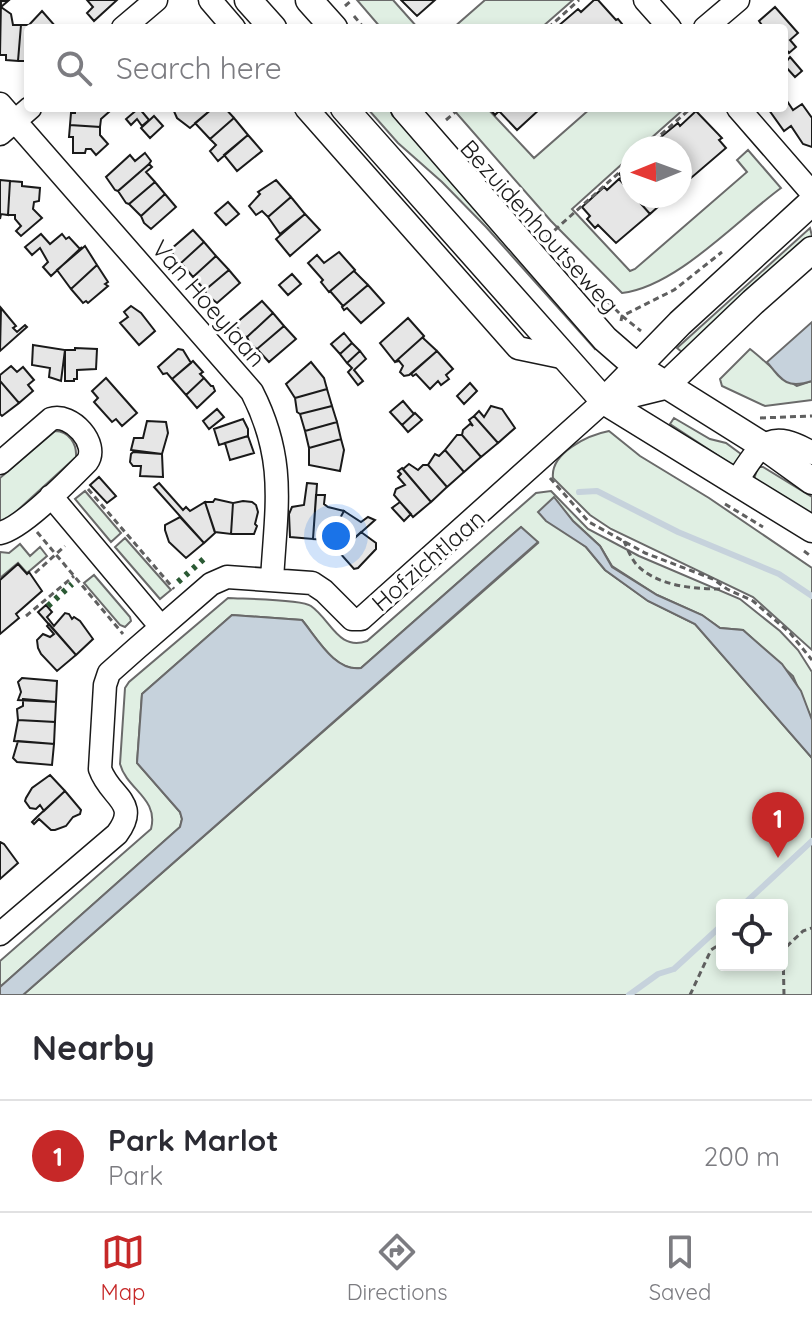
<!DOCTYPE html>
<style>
body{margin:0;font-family:Quicksand,sans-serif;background:#f2f2f3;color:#2b2b33}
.controls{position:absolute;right:24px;bottom:24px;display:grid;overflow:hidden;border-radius:8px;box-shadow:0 4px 12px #0003}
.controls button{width:72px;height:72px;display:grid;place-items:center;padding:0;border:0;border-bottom:2px solid #e1e1e2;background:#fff;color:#2b2b33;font:40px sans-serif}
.compass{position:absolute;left:620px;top:136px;width:72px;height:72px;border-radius:50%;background:#fff;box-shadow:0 4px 12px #0003;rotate:269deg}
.you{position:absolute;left:336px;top:536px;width:28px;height:28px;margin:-20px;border:6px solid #fff;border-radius:50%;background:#1a73e8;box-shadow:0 0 0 12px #1a73e833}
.badge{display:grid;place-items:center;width:52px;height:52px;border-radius:50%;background:#c62828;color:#fff;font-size:26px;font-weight:700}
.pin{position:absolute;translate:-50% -66px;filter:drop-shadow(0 2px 4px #0008)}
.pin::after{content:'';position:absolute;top:42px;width:28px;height:24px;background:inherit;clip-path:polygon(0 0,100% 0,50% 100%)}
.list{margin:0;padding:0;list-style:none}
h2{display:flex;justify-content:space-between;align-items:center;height:104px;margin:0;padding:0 32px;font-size:34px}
h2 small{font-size:26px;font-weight:400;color:#7c7c81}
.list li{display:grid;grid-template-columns:52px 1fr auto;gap:24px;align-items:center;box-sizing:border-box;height:112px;padding:0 32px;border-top:2px solid #e1e1e2}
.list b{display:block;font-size:30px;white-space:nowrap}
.list p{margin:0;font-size:26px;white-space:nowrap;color:#7c7c81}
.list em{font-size:26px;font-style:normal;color:#7c7c81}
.icon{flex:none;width:44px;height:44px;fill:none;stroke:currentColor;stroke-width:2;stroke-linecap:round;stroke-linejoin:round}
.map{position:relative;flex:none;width:812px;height:995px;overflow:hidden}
.search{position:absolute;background:#fff;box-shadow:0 4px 12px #0003;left:24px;right:24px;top:24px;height:88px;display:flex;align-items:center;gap:20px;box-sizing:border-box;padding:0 28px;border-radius:8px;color:#7c7c81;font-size:30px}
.sheet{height:216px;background:#fff}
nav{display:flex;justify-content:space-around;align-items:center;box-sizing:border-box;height:112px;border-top:2px solid #e1e1e2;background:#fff;font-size:22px;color:#7c7c81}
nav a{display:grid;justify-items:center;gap:4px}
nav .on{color:#c62828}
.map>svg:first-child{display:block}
.green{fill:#e0efe3;stroke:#6a6a6a;stroke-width:2;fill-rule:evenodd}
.water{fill:#c6d2dc;stroke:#6a6a6a;stroke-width:2}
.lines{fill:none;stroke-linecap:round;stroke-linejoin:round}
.stream{stroke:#c6d2dc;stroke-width:6}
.building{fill:#e6e6e6;stroke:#1a1a1a;stroke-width:2}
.minor-casing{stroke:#1a1a1a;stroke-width:25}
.major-casing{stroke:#1a1a1a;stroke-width:29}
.path{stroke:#5f5f5f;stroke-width:3;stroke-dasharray:6 4;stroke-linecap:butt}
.minor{stroke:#fff;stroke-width:22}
.major{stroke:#fff;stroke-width:26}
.hedge{stroke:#2b5a34;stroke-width:6;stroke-dasharray:4 6;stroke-linecap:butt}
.labels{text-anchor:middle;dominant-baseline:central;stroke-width:6;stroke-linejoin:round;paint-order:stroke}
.street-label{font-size:24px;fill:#1a1a1a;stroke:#fff}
</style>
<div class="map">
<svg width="812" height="995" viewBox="0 0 812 995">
<rect width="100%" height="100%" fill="#fff"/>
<path class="green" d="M357 0H393L418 28H381Z
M485 0H573L541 28H453Z
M367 108H389L598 346 595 349 486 227 442 182 398 143Z
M452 108H487L534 158 591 108H685L640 148H632V155L572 209 630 271 635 269 747 172 737 160 748 150 781 188C736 221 676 287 622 293L551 221Z
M810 228 812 236 683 353 677 348Z
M750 349C767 362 778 376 797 386L812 381V400L765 406 722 386 720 379Z
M674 418 710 439 726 443 741 454 742 460 737 468 670 424Z
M55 431C69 431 77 444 76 457L7 520 0 521V478Z
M609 431 640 456 709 498 812 568V650L753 597 611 529 590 515 553 478C550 453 588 435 609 431Z
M758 467H763L812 497V516L754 479Z
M85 491 121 533 111 542 75 499Z
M551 491 588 529 639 556 740 599 780 631 798 650 812 672V720L793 676 743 630 720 628 702 615 657 595 612 566 600 546 573 521 554 498 539 512 586 547 605 570 648 601 695 624 812 758V995H23L538 543 521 527 361 668C335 672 317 638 302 620L232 615 142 694 137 763 180 812 182 819 180 827 0 987V961L151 829C159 798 127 790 120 764L125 688 129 682 228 598C244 599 301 599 311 606 331 620 338 651 367 641L536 493ZM722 905H782V965H722Z
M125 538 171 590 160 599 115 547Z
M20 544 30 556 40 547 47 556 27 573 18 563 0 578V552L9 553Z
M94 575 130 617 131 621 125 627 120 625 84 583Z"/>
<path class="water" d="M812 322V381C787 389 782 381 767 362Z
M554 497 573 521 600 546 612 567 657 595 702 615 720 628 743 630 782 664 801 691 812 720V758L695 624 648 601 605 570 586 547 546 521 538 512Z
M521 527 538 542 23 995H0V987L180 827 182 819 180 812 137 763 142 694 232 615 302 620C317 638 335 672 361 668Z"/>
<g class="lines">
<path class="stream" d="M579 492 597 491 678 532 779 574 812 596
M743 905 812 841
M629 995 658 974 674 969 722 925"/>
</g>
<path class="building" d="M87 0H117L94 21 87 13 93 7Z
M401 0H435L417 16Z
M594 0H598L616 20 618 19 622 24 620 28 557 27 578 9 581 12Z
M1 1H8L1 7 11 14 13 25H21L18 61 6 60V55H0Z
M775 7 798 33 790 40 796 47 789 53 784 46V28H764L759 21Z
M42 11 56 27 28 28V61H18L21 25H29Z
M790 57 802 71 795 77 784 65Z
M785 98 793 110 802 104 812 118V147L803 144 791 126 784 131 769 110 784 108Z
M75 108H108L110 111 101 119 100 127 70 125 71 113H75Z
M139 108 149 120 142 126 137 119 131 125 126 119Z
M213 108H225L234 118 210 139 195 123Z
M213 108 190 128 177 118 173 109Z
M489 108H541L517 130 499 111 495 115Z
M694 109 722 138 719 140 726 148 691 178 680 167V148H663L656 141 678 123 680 126 695 112Z
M154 116 163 126 150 138 141 128Z
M234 118 248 135 218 161 210 151 216 145 210 139Z
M70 125 100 127V135L108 144 96 155 91 149H86L85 153H73V137H69Z
M248 135 262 151 237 171 224 155Z
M145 153 151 161 149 164 118 191 115 190 106 177 130 155 135 161Z
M632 163V194L619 179 622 177 619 174Z
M149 164 152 167 146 172 155 182 129 204 126 203 118 191Z
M619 179 650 214 616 243 598 225 595 228 587 219 590 216 582 207 604 187 607 190Z
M0 180 10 181 8 215 1 214 0 219Z
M276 180 291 197 268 217 262 211 256 215 249 206 260 194 258 192Z
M10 181 22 182V186L40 188 39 201 34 202 33 209 42 218 21 236 16 231 21 226 15 219V215H8Z
M155 182 165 194 141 216 129 204Z
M165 194 176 207 151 229 144 223 141 216Z
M634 196H670L650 214Z
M291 197 305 214 280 234 268 217Z
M228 202 239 214 226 225 215 213Z
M305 214 320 230 290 256 276 239Z
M193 230 204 242 181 263 178 261 170 250Z
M41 234 50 244 62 234 66 239 69 237 80 249 82 247 51 276 43 267 48 262 40 248 32 255 25 247Z
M204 242 216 256 193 277 181 263Z
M85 246 97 265 71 289 57 270Z
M339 252 355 270 329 292 321 282 323 280 308 263 317 255 324 263Z
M216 256 229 270 205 290 193 277Z
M97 265 108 282 105 284 108 286 88 303 86 301 83 303 71 289Z
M229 270 240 283 217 303 206 294 205 290Z
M355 270 354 271 368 285 343 306 330 291Z
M292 274 301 284 288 295 279 285Z
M368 285 384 303 361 323 347 308 344 310 342 307Z
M262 301 273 313 247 337 243 336 235 324Z
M131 306 141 313 155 331 139 345 120 323 128 317 124 312Z
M1 308 16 326 13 328 17 332 25 325 27 327 0 351Z
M273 313 284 326 257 349 250 344 247 337Z
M408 318 424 336 395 362 380 343Z
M284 326 296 339 269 362 257 349Z
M344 333 352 343 340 354 331 344Z
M424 336 423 338 437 351 409 375 404 376 400 372 403 366 399 361 395 362Z
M352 343 360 351 347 363 340 354Z
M33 345 65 350 61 381 49 377 50 368 32 365Z
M75 348 97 349 96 369 77 370V379H74V381H65V350H75Z
M178 349 183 350 191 363 172 379 167 373 163 374 158 367Z
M360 351 366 359 354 370 363 381 358 385 348 372 352 368 347 363Z
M437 351 453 369 446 375 449 379 441 385 438 381 430 389 416 374 413 376 411 374Z
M193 361 203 372 200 374 204 378 186 395 172 379Z
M311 362 324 378 327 389 295 398 286 384Z
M11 366 17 372 23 367 34 380 28 385 33 391 19 403 0 381V375Z
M106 378 137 413 122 426 116 419 112 422 94 402 98 398 92 391Z
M204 378 211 386H213L215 391 197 408 186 395Z
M0 381 19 403 2 416 0 414Z
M470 383 477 391 464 404 457 396Z
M327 389 332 406 300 414 297 412 295 398Z
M403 401 414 414 402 425 390 412Z
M332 406 337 422 305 431 300 414Z
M491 406 502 409 515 428 498 443 474 416 479 411 484 417Z
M217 409 224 417 209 429 203 421Z
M415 413 422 420 408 432 402 425Z
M474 416 498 443 481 457 462 435 463 430 470 424 473 426 469 420Z
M243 419 248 429V436L219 445 214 429Z
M147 421 166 422 168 433 162 454 131 450 134 438H143Z
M337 422 341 439 309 448 305 431Z
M457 435H462L481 457 464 472 445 450Z
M248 436 254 453 230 460 225 443Z
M341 439 344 450 340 471 309 465V448Z
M445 450 464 472 447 487 428 465 435 454 439 456Z
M133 452 162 454 163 477 140 476 141 466H133L130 462 131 454Z
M409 464 418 470 423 465H428L447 487 431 502 403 469Z
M402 468 431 502 413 517 394 495 396 489 405 485 398 477 401 474 398 471Z
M99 477 116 496 107 503 90 485Z
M159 483 183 510 186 507 190 511 205 502 215 533 204 543 154 487Z
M307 483 317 484 313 539 290 537 289 514 292 507 304 505Z
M316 495H325L324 504 328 507 344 511 328 540 313 539Z
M215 499 233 503 231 534 215 532 205 502H213Z
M243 501 252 502 256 505 258 512 255 524 257 526 254 534H231L233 503Z
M400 502 411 514 404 521 392 508Z
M344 511 361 522 368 517 375 520 339 552 328 540Z
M180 517 204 543 186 558 169 542 165 530V525Z
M361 532 376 543V549L358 568 354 569 339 552Z
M18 564 27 574 29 572 42 591 16 614 19 618 0 634V580Z
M46 605 52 612 47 617 54 626 65 613 69 614 72 619 74 617 80 621 93 639 76 655 38 612Z
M49 624 76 655 57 671 41 654 38 648 37 640 43 634 50 637 54 634 47 626Z
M22 678 57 681 56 702 18 700 21 692 18 682Z
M23 699 56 702 55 722 18 720 17 709 23 706Z
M18 720 55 722 54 744 14 741Z
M18 741 54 744 52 765 17 762 13 758Z
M50 775 65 791 44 811 40 805 36 809 30 808 25 801 26 798 32 788Z
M65 791 81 810 80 814 73 817 66 826 55 830H51L39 819 34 824 32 822 37 817Z
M0 842 4 844 18 863 0 879Z"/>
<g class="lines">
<defs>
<path id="minor" d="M210 0 234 28
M645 0 670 28
M123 28 156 0
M705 28 738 0
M0 104 252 392C287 461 276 507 272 580
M306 108 518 348 566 358
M738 108 812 193
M0 134 30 108
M0 463 51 419C71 412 100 444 87 462 69 480 23 528 0 533
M735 483C760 447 766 426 812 453
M51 496 161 627
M0 934 117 834C141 802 110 798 100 769L105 685 109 673 136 649 211 584 227 577 312 583 324 591 352 619H361L604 401"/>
<path id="major" d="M248 0 273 28
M309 0 334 28
M344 108 604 401 812 529
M404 108 605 339 636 366 762 445 812 481
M604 401 680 323 812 202
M604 401 665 386 753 302 812 250"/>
</defs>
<use href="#minor" class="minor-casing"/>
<use href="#major" class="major-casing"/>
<path class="path" d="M345 6 352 0
M354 16 364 28
M548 28 579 0
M446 120 460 108
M646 148 691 108
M547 237 632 161
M580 273 622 316 641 331
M621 321 622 316 674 290 722 252
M760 418 812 416
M550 478 589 522 645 553 713 579 727 589 753 601 790 633 812 660
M88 489 174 589
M725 504 763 527
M37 532 123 634
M624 541C627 548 631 558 636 564 657 587 696 589 724 589
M804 551 812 557
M35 573 65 546
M26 616 74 576
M690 995 711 950 722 943
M784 995 783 950 803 931 812 928"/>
<use href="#minor" class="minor"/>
<use href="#major" class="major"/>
<path class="hedge" d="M178 582 206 557
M48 606 72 584"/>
</g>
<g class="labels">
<g class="street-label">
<text transform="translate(540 226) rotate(48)">Bezuidenhoutseweg</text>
<text transform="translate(209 303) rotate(49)">Van Hoeylaan</text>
<text transform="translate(428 560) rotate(-41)">Hofzichtlaan</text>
</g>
</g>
</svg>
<div class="controls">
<button><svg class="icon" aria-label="locate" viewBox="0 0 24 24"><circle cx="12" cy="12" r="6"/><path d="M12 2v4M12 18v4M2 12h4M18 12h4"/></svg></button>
</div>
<svg class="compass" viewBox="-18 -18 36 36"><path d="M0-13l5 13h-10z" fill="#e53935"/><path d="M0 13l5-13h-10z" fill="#7c7c81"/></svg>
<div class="you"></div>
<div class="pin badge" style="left:778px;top:858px">1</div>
<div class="search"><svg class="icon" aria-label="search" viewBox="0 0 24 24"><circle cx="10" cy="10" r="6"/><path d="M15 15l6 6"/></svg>Search here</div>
</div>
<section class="sheet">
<h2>Nearby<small></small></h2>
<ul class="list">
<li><span class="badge">1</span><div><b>Park Marlot</b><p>Park</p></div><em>200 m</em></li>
</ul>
</section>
<nav>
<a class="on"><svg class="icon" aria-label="map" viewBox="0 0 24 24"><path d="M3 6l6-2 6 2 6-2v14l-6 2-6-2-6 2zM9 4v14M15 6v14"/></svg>Map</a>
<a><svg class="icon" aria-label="directions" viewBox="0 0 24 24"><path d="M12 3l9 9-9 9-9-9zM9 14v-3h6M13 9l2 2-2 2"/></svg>Directions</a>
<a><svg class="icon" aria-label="saved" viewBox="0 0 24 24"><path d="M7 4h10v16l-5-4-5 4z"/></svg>Saved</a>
</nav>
